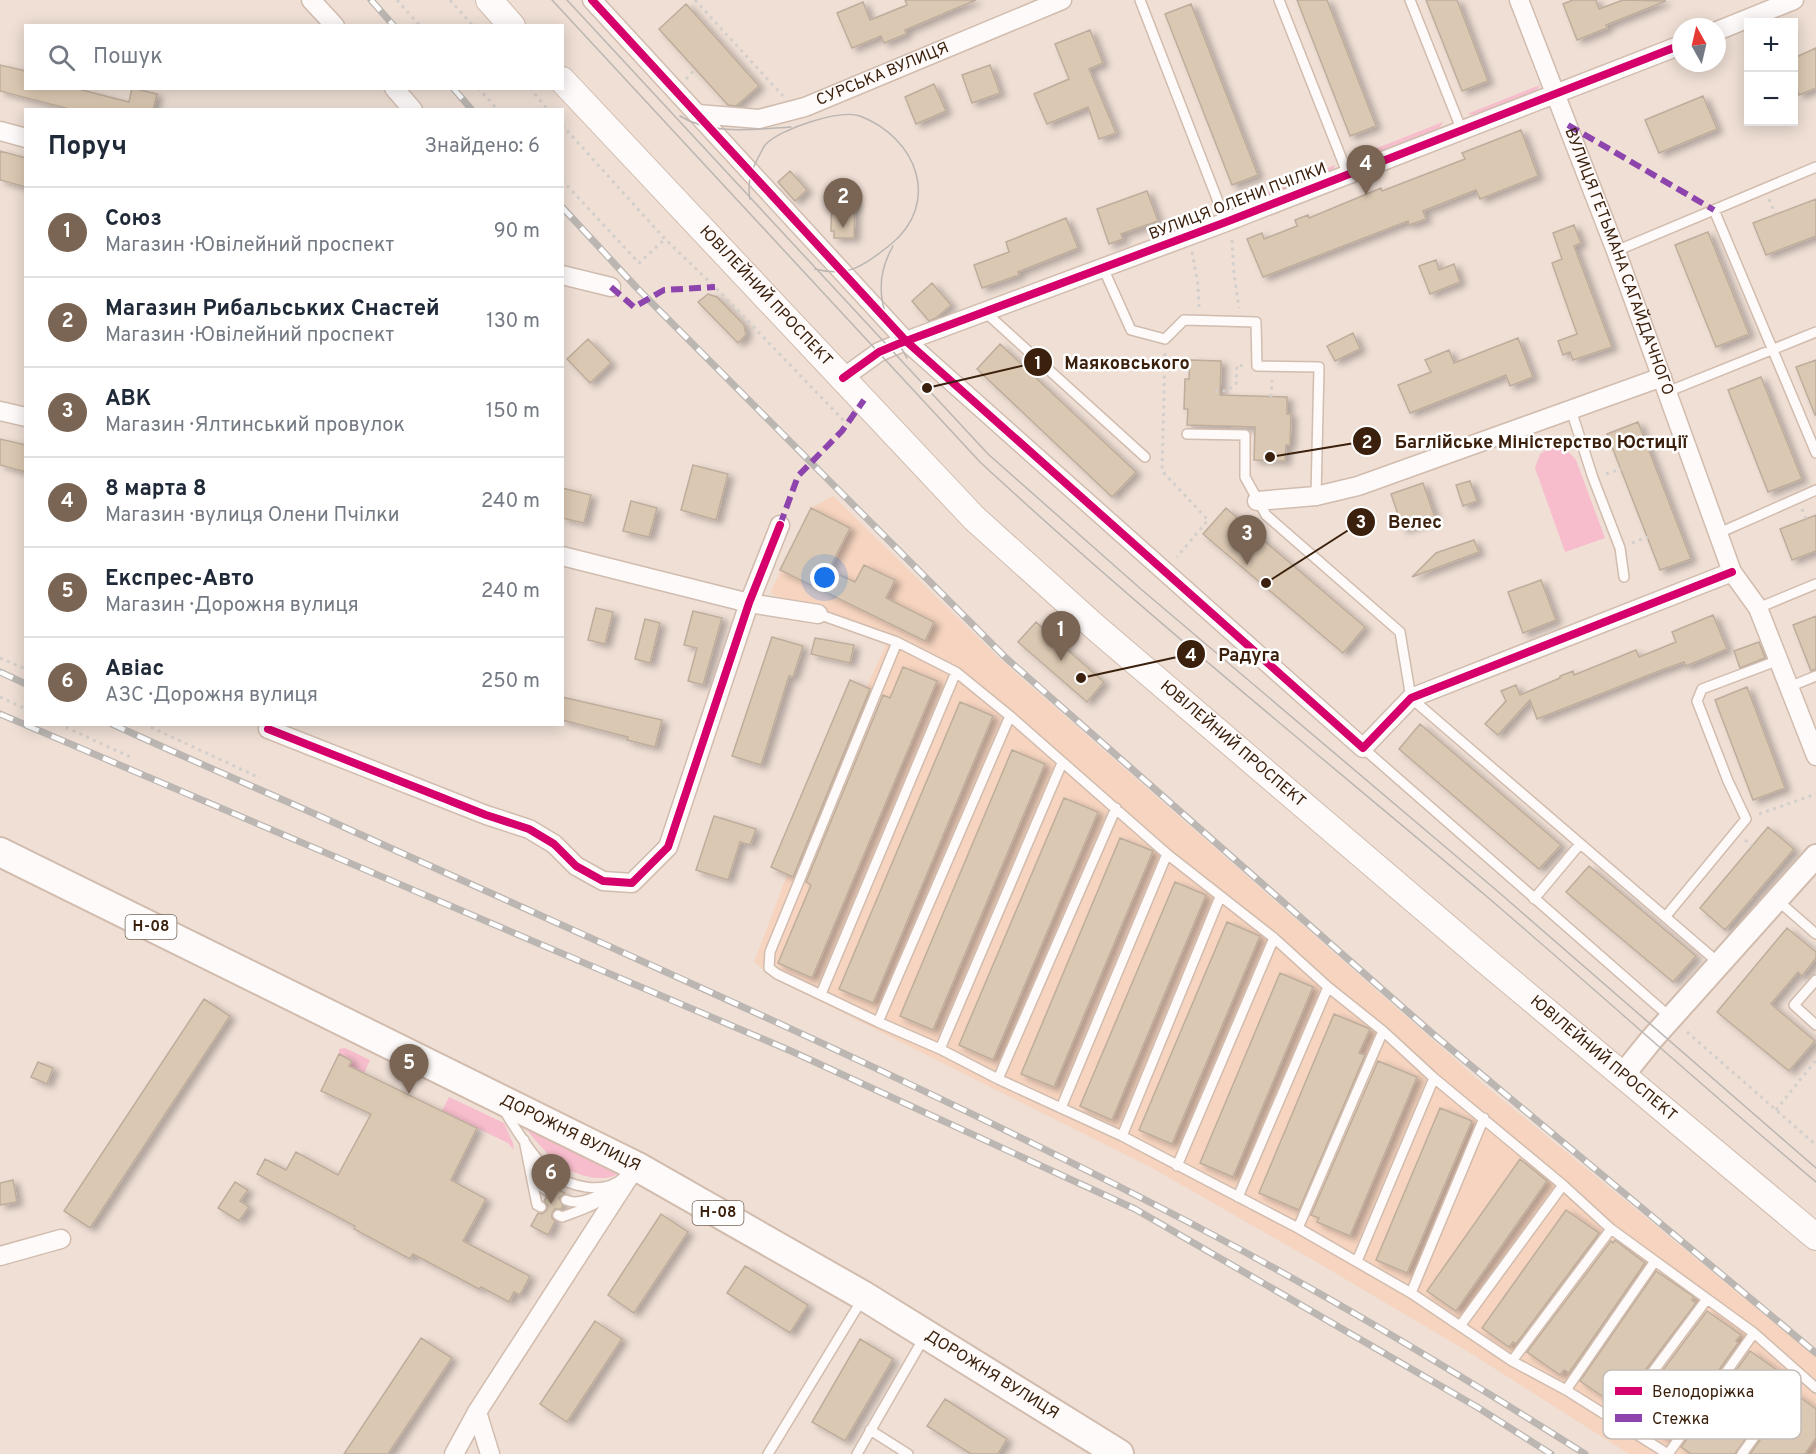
<!DOCTYPE html>
<html lang="uk">
<meta charset="utf-8">
<style>
body{margin:0;font-family:Overpass,sans-serif;background:#f6f6f7;color:#1f2937}
.controls{position:absolute;right:18px;top:18px;display:grid;overflow:hidden;border-radius:0px;box-shadow:0 3px 15px #0003}
.controls button{width:54px;height:54px;display:grid;place-items:center;padding:0;border:0;border-bottom:2px solid #e0e1e3;background:#fff;color:#1f2937;font:30px sans-serif}
.compass{position:absolute;left:1672px;top:18px;width:54px;height:54px;border-radius:50%;background:#fff;box-shadow:0 3px 15px #0003;rotate:352deg}
.you{position:absolute;left:825px;top:578px;width:21px;height:21px;margin:-15px;border:4px solid #fff;border-radius:50%;background:#1a73e8;box-shadow:0 0 0 9px #1a73e833}
.badge{display:grid;place-items:center;width:39px;height:39px;border-radius:50%;background:#7a6453;color:#fff;font-size:20px;font-weight:700}
.pin{position:absolute;translate:-50% -50px;filter:drop-shadow(0 2px 3px #0008)}
.pin::after{content:'';position:absolute;top:32px;width:21px;height:18px;background:inherit;clip-path:polygon(0 0,100% 0,50% 100%)}
.list{margin:0;padding:0;list-style:none}
h2{display:flex;justify-content:space-between;align-items:center;height:78px;margin:0;padding:0 24px;font-size:26px}
h2 small{font-size:20px;font-weight:400;color:#747a83}
.list li{display:grid;grid-template-columns:39px 1fr auto;gap:18px;align-items:center;box-sizing:border-box;height:90px;padding:0 24px;border-top:2px solid #e0e1e3}
.list b{display:block;font-size:22px;white-space:nowrap}
.list p{margin:0;font-size:20px;white-space:nowrap;color:#747a83}
.list em{font-size:20px;font-style:normal;color:#747a83}
.icon{flex:none;width:33px;height:33px;fill:none;stroke:currentColor;stroke-width:2;stroke-linecap:round;stroke-linejoin:round}
.map{position:relative;flex:none;width:1816px;height:1454px;overflow:hidden}
.search{position:absolute;background:#fff;box-shadow:0 3px 15px #0003;left:24px;top:24px;width:540px;height:66px;display:flex;align-items:center;gap:15px;box-sizing:border-box;padding:0 21px;border-radius:0px;color:#747a83;font-size:22px}
.panel{position:absolute;background:#fff;box-shadow:0 3px 15px #0003;left:24px;top:108px;width:540px;height:618px;border-radius:0px}
.map>svg:first-child{display:block}
.built{fill:#f6d4bf}
.green{fill:#f7bdcd}
.building{fill:#dbc8b2;stroke:#bead9c;stroke-width:1.5;filter:url(#shadow)}
.lines{fill:none;stroke-linecap:round;stroke-linejoin:round}
.service-casing{stroke:#d1bcae;stroke-width:12}
.minor-casing{stroke:#d1bcae;stroke-width:21}
.tertiary-casing{stroke:#d1bcae;stroke-width:26}
.secondary-casing{stroke:#d1bcae;stroke-width:28}
.primary-casing{stroke:#d1bcae;stroke-width:32}
.path{stroke:#d5cfcb;stroke-width:3;stroke-dasharray:3 4.5;stroke-linecap:butt}
.service{stroke:#fdfaf9;stroke-width:9}
.minor{stroke:#fdfaf9;stroke-width:18}
.tertiary{stroke:#fdfaf9;stroke-width:22}
.secondary{stroke:#fdfaf9;stroke-width:26}
.primary{stroke:#fdfaf9;stroke-width:28}
.tram{stroke:#bbb6b2;stroke-width:1.5}
.rail-casing{stroke:#bbb6b2;stroke-width:7}
.rail{stroke:#fff;stroke-width:4.5;stroke-dasharray:14;stroke-linecap:butt}
.quiet{stroke:#8e44ad;stroke-width:6;stroke-dasharray:12 6;stroke-linecap:butt}
.cycleway-casing{stroke:#fff;stroke-width:11}
.cycleway{stroke:#d6006c;stroke-width:8}
.labels{text-anchor:middle;dominant-baseline:central;stroke-width:5;stroke-linejoin:round;paint-order:stroke}
.shield{fill:#fff;stroke:#766456;stroke-width:1.5}
.shield-label{font-size:15px;font-weight:bold;fill:#3b210d}
.street-label{font-size:16px;fill:#3b210d;stroke:#fff}
.key{fill:#fff;stroke:#c4bcb6;stroke-width:1.5}
.key-label{font-size:16px;fill:#3b210d}
.leader{fill:none;stroke:#3b210d;stroke-width:2}
.callout-dot{fill:#3b210d;stroke:#fff;stroke-width:2}
.mark-label{font-size:18px;text-anchor:middle;font-weight:bold;fill:#fff}
.callout-label{font-size:18px;text-anchor:middle;font-weight:bold;fill:#3b210d;stroke:#fff;stroke-width:5;stroke-linejoin:round;paint-order:stroke}
</style>
<div class="map">
<svg width="1816" height="1454" viewBox="0 0 1816 1454">
<defs>
<filter id="shadow"><feDropShadow dx="5.5" dy="3.5" stdDeviation="3" flood-color="#0004"/></filter>
</defs>
<rect width="100%" height="100%" fill="#efdfd5"/>
<path class="built" d="M833 496 1000 659 1483 1084 1816 1357V1454H1629L1467 1351 1325 1267 1152 1168 777 980 754 962 787 875 771 867 844 695 860 702 886 645 770 593 811 508Z"/>
<path class="green" d="M1540 85 1536 92 1479 115 1467 114Z
M1443 122 1440 127 1435 131 1365 159 1357 156Z
M1335 165 1333 173 1242 206 1237 204Z
M1552 447 1566 449 1576 460 1605 538 1565 552 1535 468 1540 454Z
M345 1048 370 1060 364 1073 349 1066 352 1060 339 1054V1049Z
M449 1097 504 1123 513 1143 514 1150 508 1143 442 1111Z
M513 1113 620 1172C605 1186 567 1173 554 1160 539 1146 526 1128 513 1113Z"/>
<path class="building" d="M905 0H976L905 30 906 34 884 43 881 36 852 48 837 13 863 2 870 20 907 5Z
M1297 0H1327L1376 126 1350 136Z
M1426 0H1457L1488 81 1462 91Z
M1573 0H1596L1599 9 1623 0 1666 1 1606 25 1607 28 1577 40 1563 4Z
M686 4 759 86 736 106 728 105 659 29Z
M1191 4 1258 175 1232 185 1165 14Z
M1090 30 1103 63 1089 69 1116 133 1099 139 1088 107 1047 124 1034 94 1069 79 1055 44Z
M1816 48V88L1799 95 1794 81V58Z
M0 65 26 71V88H74L129 102 132 88 157 94 153 110H73L0 91Z
M990 65 1000 93 972 103 962 75Z
M934 84 946 111 916 124 905 97Z
M1703 96 1717 129 1659 153 1645 120Z
M1521 130 1538 176 1480 199 1476 190 1423 211 1426 219 1409 225 1408 221 1263 277 1247 239 1262 233 1264 239 1297 226 1295 220 1308 215 1309 218 1381 188 1382 191 1465 159 1462 153Z
M0 151 26 158V187L0 180Z
M790 171 807 190 795 201 778 182Z
M832 188H844L855 201 854 238H834V231H831Z
M1147 191 1158 221 1121 234 1123 239 1109 244 1097 209Z
M1816 199V236L1766 255 1753 223Z
M1066 218 1078 248 1018 272 1019 275 982 288 974 265 1009 252 1006 242Z
M1574 225 1581 243 1574 246 1612 347 1573 360 1570 352 1563 355 1558 341 1577 334 1552 263 1562 259 1553 233Z
M1708 232 1749 334 1716 347 1675 245Z
M1436 260 1439 270 1454 264 1460 282 1430 294 1419 266Z
M932 283 951 305 936 318 929 321 912 301Z
M708 294 717 297 744 325 746 335 738 343 698 302Z
M1353 333 1360 349 1335 361 1327 346Z
M1518 338 1533 377 1510 386 1506 375 1410 413 1398 385 1431 372 1425 360 1449 350 1454 363Z
M588 339 611 363 590 383 567 359Z
M1000 344 1136 472 1112 497 977 369Z
M1190 360 1221 361 1220 395 1287 397V414H1291L1290 445H1286L1285 461 1254 460 1255 427 1187 425 1188 409H1184L1185 379H1189Z
M1816 360V415H1815L1796 367Z
M1761 377 1802 479 1768 492 1728 390Z
M1638 422 1691 559 1660 570 1607 434Z
M0 439 26 445V472L0 465Z
M693 465 728 474 716 520 681 510Z
M1470 481 1477 501 1463 506 1456 485Z
M1423 483 1435 518 1403 529 1391 494Z
M562 488 591 495 584 523 562 518Z
M631 501 657 508 649 537 623 531Z
M811 508 850 528 829 570 855 582 864 565 895 580 886 598 934 622 925 641 780 570Z
M1226 508 1365 627 1343 653 1203 534Z
M1816 515V551L1792 560 1780 529Z
M1474 540 1479 552 1412 577 1436 553Z
M1541 580 1556 620 1523 633 1508 592Z
M596 608 613 612 605 644 588 640Z
M693 611 722 618 703 685 688 681 697 648 684 645Z
M1713 615 1727 649 1686 666 1684 662 1659 671 1537 719 1530 700 1498 735 1485 724 1506 701 1501 691 1516 685 1520 695 1560 678V676L1573 671 1574 675 1636 650 1639 657 1676 642 1672 632Z
M1816 616V669L1811 671 1793 625Z
M645 619 660 623 650 663 635 659Z
M1036 622 1104 682 1087 702 1018 642Z
M772 637 803 646 793 677 789 676 761 765 732 756Z
M815 638 854 645 850 663 811 654Z
M1759 642 1765 658 1740 668 1734 651Z
M903 667 937 681 812 978 778 963 811 885 806 882 883 695 890 698Z
M850 680 870 689 793 877 771 867Z
M1747 687 1785 788 1753 800 1715 700Z
M562 697 662 720 655 747 627 740 628 737 562 720Z
M960 702 993 716 873 1003 839 989Z
M1420 724 1561 845 1539 869 1399 749Z
M1012 750 1045 764 933 1030 900 1016Z
M1064 798 1098 812 993 1060 959 1045Z
M714 816 756 829 750 845 740 842 728 880 696 870Z
M1768 827 1794 849 1725 930 1700 908Z
M1120 838 1153 851 1054 1087 1021 1074Z
M1589 866 1696 956 1673 982 1566 892Z
M1175 882 1206 895 1112 1120 1080 1106Z
M1227 922 1260 936 1172 1144 1139 1130Z
M1787 928 1816 952V958L1802 976 1798 972 1771 1004 1815 1041 1789 1071 1717 1012Z
M1280 973 1313 987 1233 1177 1200 1163Z
M204 999 230 1016 90 1228 64 1211Z
M1334 1014 1370 1029 1359 1053 1365 1055 1299 1210 1259 1193Z
M339 1054 352 1061 349 1066 477 1128 451 1180 486 1199 463 1241 530 1276 520 1295 514 1292 509 1302 481 1287 479 1289 413 1254 410 1259 354 1229 355 1226 257 1174 265 1159 286 1170 296 1152 338 1175 371 1114 321 1091Z
M1378 1061 1417 1077 1350 1236 1317 1222 1319 1218 1311 1215Z
M38 1062 53 1068 47 1084 31 1077Z
M1440 1108 1472 1121 1407 1273 1376 1260Z
M1520 1159 1547 1181 1456 1311 1427 1291Z
M13 1180 17 1202 0 1205V1183Z
M235 1182 248 1190 240 1201 249 1207 239 1221 218 1208Z
M554 1188 565 1193 559 1198 563 1206 561 1209H555L552 1213V1218L555 1221 548 1235 531 1226 538 1213 542 1214 547 1210 548 1206 544 1201 546 1198 554 1196Z
M1566 1210 1599 1233 1516 1344 1513 1342 1509 1347 1482 1328Z
M661 1214 688 1232 634 1313 608 1295Z
M1615 1240 1645 1263 1569 1373 1564 1370 1560 1375 1527 1352 1611 1241 1613 1243Z
M745 1266 808 1305 790 1333 727 1293Z
M1656 1271 1694 1297 1692 1300 1696 1303 1619 1405 1617 1406 1580 1381Z
M1707 1311 1741 1335 1736 1341 1738 1343 1670 1439H1667L1631 1413Z
M595 1321 622 1339 567 1422 540 1404Z
M421 1338 452 1358 388 1454H344Z
M860 1339 893 1359 845 1441 812 1422Z
M1750 1351 1784 1375 1778 1383 1783 1385 1735 1454H1691L1681 1447Z
M1794 1393 1816 1409V1438L1805 1454H1750Z
M945 1399 1007 1439 998 1454H971L927 1426Z"/>
<g class="lines">
<defs>
<path id="service" d="M1140 0 1226 222
M1279 0 1348 175
M1410 0 1462 131
M1714 210 1816 453
M1616 251 1816 167
M1103 268 1131 330 1165 339 1184 320 1256 322 1257 366 1319 367 1316 496
M985 312 1145 457
M1667 392 1816 332
M1571 410 1593 478 1620 548 1624 577
M1187 434 1245 435V477L1266 515 1400 632 1411 698 1720 964
M1719 533 1816 490
M1758 608 1816 584
M818 614 897 642 956 672 1010 716 1167 854 1274 938 1328 987 1383 1031 1434 1078 1563 1185 1611 1229 1754 1333 1816 1388
M897 642 770 952 769 968 777 974 878 1022 940 1049 998 1079 1122 1136 1298 1228 1411 1293 1512 1361 1566 1390 1668 1454
M1789 687 1816 676
M1363 748 1670 1017
M1534 899 1580 844
M1777 900 1816 934
M1666 916 1746 819 1728 781 1697 701 1702 689 1779 660
M1816 980 1794 1005 1816 1025
M821 994 956 672
M878 1022 1010 716
M940 1049 1062 763
M998 1079 1116 808
M1061 1108 1167 854
M504 1110C514 1127 535 1160 549 1171 569 1187 604 1196 624 1177
M1122 1136 1220 897
M524 1140 537 1205 541 1207
M531 1161 543 1188 549 1192
M1177 1166 1274 938
M1238 1197 1328 987
M566 1200C578 1206 596 1197 607 1191
M558 1215 562 1217C580 1210 598 1206 611 1191
M1298 1228 1383 1031
M1357 1261 1434 1078
M1411 1293 1484 1118
M1460 1326 1563 1185
M1512 1361 1611 1229
M1566 1390 1655 1261
M1617 1420 1707 1299
M870 1430 908 1454
M768 1454 863 1298
M857 1454 925 1336
M1668 1454 1754 1333
M1742 1454 1799 1374"/>
<g id="minor">
<path d="M311 0 335 26"/>
<path d="M592 0 906 341 1363 748 1411 698 1732 572"/>
<path id="s1" d="M1519 0 1616 251 1732 572 1758 608 1816 756"/>
<path d="M1717 31 1794 0"/>
<path d="M394 88 413 110"/>
<path id="s2" d="M697 114 759 119 805 107 1062 0"/>
<path d="M0 131 26 138"/>
<path d="M562 275 611 287"/>
<path d="M843 378 879 352 898 344 1226 222 1681 45"/>
<path d="M0 411 26 417"/>
<path d="M1257 501 1316 496 1358 486 1662 377"/>
<path d="M562 556 749 603 818 614"/>
<path d="M268 729 486 815 529 829 554 844 576 866 603 881 632 883 668 847 749 603 780 525"/>
<path d="M0 1256 61 1239"/>
<path d="M477 1412 490 1454"/>
<path d="M454 1454 477 1412 636 1166"/>
</g>
<path id="tertiary" d="M1622 1076 1651 1040 1816 856"/>
<g id="secondary">
<path d="M489 0 512 26"/>
<path id="s3" d="M562 80 974 518 1095 627 1485 960 1816 1237"/>
</g>
<g id="primary">
<path id="s4" d="M0 852 636 1166 864 1296 1119 1454"/>
</g>
</defs>
<use href="#service" class="service-casing"/>
<use href="#minor" class="minor-casing"/>
<use href="#tertiary" class="tertiary-casing"/>
<use href="#secondary" class="secondary-casing"/>
<use href="#primary" class="primary-casing"/>
<path class="path" d="M397 0 420 26
M450 0 473 26
M695 0 783 96
M686 79 695 69
M478 88 498 110
M530 88 548 110
M562 125 665 239 715 287 847 424
M562 180 639 263 665 239
M1769 199 1775 214
M1232 240 1234 275 1239 308
M1192 252 1198 285 1199 308
M1165 353 1162 471 1208 520 1177 557
M1215 391H1226L1236 384 1237 365 1245 366
M1271 397 1272 380
M1606 474 1621 469
M1802 509 1806 519
M1632 543 1648 537
M0 658 26 669
M0 697 26 709
M59 724 130 757
M144 724 260 778
M1759 814 1816 794
M1745 840 1752 846
M1687 1032 1816 1145
M1776 1110 1816 1060"/>
<use href="#service" class="service"/>
<use href="#minor" class="minor"/>
<use href="#tertiary" class="tertiary"/>
<use href="#secondary" class="secondary"/>
<use href="#primary" class="primary"/>
<path class="tram" d="M552 0 980 462C1143 613 1316 752 1485 895 1596 990 1704 1088 1816 1182
M567 0 988 454 1142 590 1495 889 1816 1168
M680 116C712 136 756 129 791 127
M750 199C747 182 751 171 759 156 761 153 763 147 766 144 780 129 840 109 860 116 917 138 942 203 890 245 865 265 848 278 815 269
M893 246C869 288 885 320 907 358"/>
<defs>
<path id="rail" d="M371 0 394 26
M453 88 472 110
M562 207 636 287 1006 658 1433 1034 1816 1353
M0 672 26 684
M0 714 791 1051 1135 1209 1477 1407 1551 1454
M112 724C190 760 269 793 346 828 638 960 932 1087 1215 1236 1341 1303 1464 1377 1585 1454"/>
</defs>
<use href="#rail" class="rail-casing"/>
<use href="#rail" class="rail"/>
<path class="quiet" d="M1568 125 1714 210
M611 287 634 307 664 290 715 287
M780 525 798 476 842 431 864 400"/>
<defs>
<path id="cycleway" d="M592 0 906 341 1363 748 1411 698 1732 572
M843 378 879 352 898 344 1226 222 1681 45
M268 729 486 815 529 829 554 844 576 866 603 881 632 883 668 847 749 603 780 525"/>
</defs>
<use href="#cycleway" class="cycleway-casing"/>
<use href="#cycleway" class="cycleway"/>
</g>
<g class="labels">
<g class="shield">
<rect x="125.5" y="915" width="51" height="24" rx="4.5"/>
<rect x="692.5" y="1201" width="51" height="24" rx="4.5"/>
</g>
<g class="shield-label">
<text x="151" y="927">Н-08</text>
<text x="718" y="1213">Н-08</text>
</g>
<g class="street-label">
<text stroke="none"><textPath href="#s2" startOffset="194">СУРСЬКА ВУЛИЦЯ</textPath></text>
<text transform="translate(1238 202) rotate(-21)">ВУЛИЦЯ ОЛЕНИ ПЧІЛКИ</text>
<text stroke="none"><textPath href="#s1" startOffset="280">ВУЛИЦЯ ГЕТЬМАНА САГАЙДАЧНОГО</textPath></text>
<text stroke="none"><textPath href="#s3" startOffset="297">ЮВІЛЕЙНИЙ ПРОСПЕКТ</textPath></text>
<text stroke="none"><textPath href="#s3" startOffset="945">ЮВІЛЕЙНИЙ ПРОСПЕКТ</textPath></text>
<text stroke="none"><textPath href="#s3" startOffset="1431">ЮВІЛЕЙНИЙ ПРОСПЕКТ</textPath></text>
<text stroke="none"><textPath href="#s4" startOffset="636">ДОРОЖНЯ ВУЛИЦЯ</textPath></text>
<text stroke="none"><textPath href="#s4" startOffset="1122">ДОРОЖНЯ ВУЛИЦЯ</textPath></text>
</g>
</g>
<rect x="1603" y="1370" width="198" height="69" rx="9" class="key"/>
<rect x="1615" y="1387" width="27" height="8" fill="#d6006c"/>
<rect x="1615" y="1414" width="27" height="8" fill="#8e44ad"/>
<g class="key-label">
<text x="1652" y="1397">Велодоріжка</text>
<text x="1652" y="1424">Стежка</text>
</g>
<path class="leader" d="M927 388L1038 362M1270 457L1367 441M1266 583L1361 522M1081 678L1191 654"/>
<g class="callout-dot">
<circle cx="927" cy="388" r="6"/>
<circle cx="1270" cy="457" r="6"/>
<circle cx="1266" cy="583" r="6"/>
<circle cx="1081" cy="678" r="6"/>
<circle cx="1038" cy="362" r="15"/>
<circle cx="1367" cy="441" r="15"/>
<circle cx="1361" cy="522" r="15"/>
<circle cx="1191" cy="654" r="15"/>
</g>
<g class="mark-label">
<text x="1038" y="369">1</text>
<text x="1367" y="448">2</text>
<text x="1361" y="528">3</text>
<text x="1191" y="661">4</text>
</g>
<g class="callout-label">
<text x="1127" y="369">Маяковського</text>
<text x="1541" y="448">Баглійське Міністерство Юстиції</text>
<text x="1415" y="528">Велес</text>
<text x="1249" y="661">Радуга</text>
</g>
</svg>
<div class="controls">
<button>+</button>
<button>−</button>
</div>
<svg class="compass" viewBox="-18 -18 36 36"><path d="M0-13l5 13h-10z" fill="#e53935"/><path d="M0 13l5-13h-10z" fill="#747a83"/></svg>
<div class="you"></div>
<div class="pin badge" style="left:1061px;top:661px">1</div>
<div class="pin badge" style="left:843px;top:228px">2</div>
<div class="pin badge" style="left:1247px;top:565px">3</div>
<div class="pin badge" style="left:1366px;top:195px">4</div>
<div class="pin badge" style="left:409px;top:1094px">5</div>
<div class="pin badge" style="left:551px;top:1204px">6</div>
<div class="search"><svg class="icon" aria-label="search" viewBox="0 0 24 24"><circle cx="10" cy="10" r="6"/><path d="M15 15l6 6"/></svg>Пошук</div>
<section class="panel">
<h2>Поруч<small>Знайдено: 6</small></h2>
<ul class="list">
<li><span class="badge">1</span><div><b>Союз</b><p>Магазин · Ювілейний проспект</p></div><em>90 m</em></li>
<li><span class="badge">2</span><div><b>Магазин Рибальських Снастей</b><p>Магазин · Ювілейний проспект</p></div><em>130 m</em></li>
<li><span class="badge">3</span><div><b>АВК</b><p>Магазин · Ялтинський провулок</p></div><em>150 m</em></li>
<li><span class="badge">4</span><div><b>8 марта 8</b><p>Магазин · вулиця Олени Пчілки</p></div><em>240 m</em></li>
<li><span class="badge">5</span><div><b>Експрес-Авто</b><p>Магазин · Дорожня вулиця</p></div><em>240 m</em></li>
<li><span class="badge">6</span><div><b>Авіас</b><p>АЗС · Дорожня вулиця</p></div><em>250 m</em></li>
</ul>
</section>
</div>
